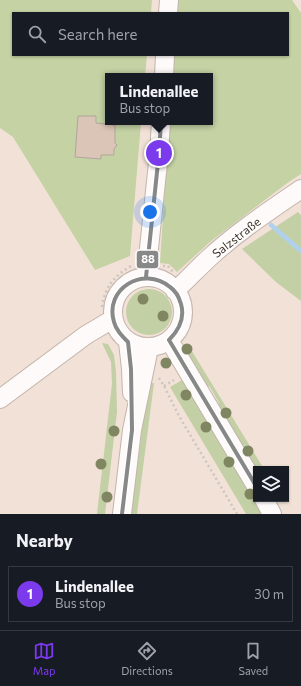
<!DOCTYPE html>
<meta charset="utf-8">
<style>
body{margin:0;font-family:Commissioner,sans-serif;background:#20242c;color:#f1f3f6}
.controls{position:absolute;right:12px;bottom:12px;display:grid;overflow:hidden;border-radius:0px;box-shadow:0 1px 3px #0004}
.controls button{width:36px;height:36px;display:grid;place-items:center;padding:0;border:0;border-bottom:1px solid #363941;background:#171b24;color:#f1f3f6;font:20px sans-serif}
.you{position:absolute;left:150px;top:212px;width:14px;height:14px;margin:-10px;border:3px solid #fff;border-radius:50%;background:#1a73e8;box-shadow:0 0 0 6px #1a73e833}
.badge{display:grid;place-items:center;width:26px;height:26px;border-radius:50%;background:#7c3aed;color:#fff;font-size:13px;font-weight:700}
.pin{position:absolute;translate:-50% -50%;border:2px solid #fff;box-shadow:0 1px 4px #0006}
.popup{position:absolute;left:105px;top:73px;width:108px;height:52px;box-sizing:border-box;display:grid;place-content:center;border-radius:0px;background:#171b24;filter:drop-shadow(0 1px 3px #0005);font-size:13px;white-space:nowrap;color:#9ea1a6}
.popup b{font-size:15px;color:#f1f3f6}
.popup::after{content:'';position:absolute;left:50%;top:100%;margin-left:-8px;border:8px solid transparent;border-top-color:#171b24}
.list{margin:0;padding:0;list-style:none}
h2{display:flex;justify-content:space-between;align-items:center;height:52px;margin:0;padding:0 16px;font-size:17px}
h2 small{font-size:13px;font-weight:400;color:#9ea1a6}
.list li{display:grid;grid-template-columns:26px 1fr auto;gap:12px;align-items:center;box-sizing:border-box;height:56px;margin:0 8px 8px;padding:0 8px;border:1px solid #363941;border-radius:0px}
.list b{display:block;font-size:15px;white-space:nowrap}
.list p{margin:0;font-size:13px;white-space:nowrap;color:#9ea1a6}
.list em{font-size:13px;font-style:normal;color:#9ea1a6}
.icon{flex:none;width:22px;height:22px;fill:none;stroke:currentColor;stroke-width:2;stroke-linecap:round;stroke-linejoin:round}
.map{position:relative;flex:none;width:301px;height:514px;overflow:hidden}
.search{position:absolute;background:#171b24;box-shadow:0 1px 3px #0004;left:12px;right:12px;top:12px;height:44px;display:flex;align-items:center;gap:10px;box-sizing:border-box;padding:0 14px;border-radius:0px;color:#9ea1a6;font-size:15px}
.sheet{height:116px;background:#171b24}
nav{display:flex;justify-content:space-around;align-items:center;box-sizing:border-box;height:56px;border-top:1px solid #363941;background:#171b24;font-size:11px;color:#9ea1a6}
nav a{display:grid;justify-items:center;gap:2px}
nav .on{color:#7c3aed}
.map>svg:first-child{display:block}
.green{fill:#c3cfa5}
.forest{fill:#c4d2a4}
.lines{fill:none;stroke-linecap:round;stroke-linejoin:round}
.stream{stroke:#b0d1ee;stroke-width:4.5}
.building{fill:#dac5b6;stroke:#b2a59c}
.minor-casing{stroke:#c2b5ac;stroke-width:20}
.path{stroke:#cbc6c1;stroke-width:2.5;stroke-dasharray:2 3;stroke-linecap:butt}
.minor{stroke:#fdfaf9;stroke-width:18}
.bus-1-casing{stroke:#fff;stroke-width:7}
.bus-1{stroke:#888;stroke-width:4}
.tree{fill:#808562}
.labels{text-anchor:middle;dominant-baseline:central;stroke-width:3;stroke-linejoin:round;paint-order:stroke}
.street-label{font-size:12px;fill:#3f332a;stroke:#fff}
.line-badge{stroke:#fff;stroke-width:1.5}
.badge-label{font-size:11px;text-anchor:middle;font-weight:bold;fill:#fff}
</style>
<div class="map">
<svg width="301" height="514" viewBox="0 0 301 514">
<rect width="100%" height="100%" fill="#f2e1d6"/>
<path class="green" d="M298 212 301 215V301L276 282 242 249Z
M126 312a23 23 0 1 1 46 0a23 23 0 1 1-46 0Z
M102 343 108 344 114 355 116 372 117 412 105 514H97L112 384 111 362Z
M190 348 264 469H256L218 411 219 403 210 387 202 383 183 350Z
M184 379 265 514H246L170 387Z
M148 383H154L137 514H131Z"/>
<path class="forest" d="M0 0H152L151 13H13V55H147L145 76H108V122H141L130 256 95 270 13 137 0 128Z
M177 0H292L301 13V174L290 181 211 241 177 272 169 264 160 263 169 122H210V76H172L174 55H288V13H176Z"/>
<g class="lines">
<path class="stream" d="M271 225 301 251"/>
</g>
<path class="building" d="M78 116H96V123L115 125V143L117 145 114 149V155H101V159L75 157Z"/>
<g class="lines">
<defs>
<path id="minor" d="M168 13 169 0
M164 76 165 55
M146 277 159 153 161 122
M113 312a35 35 0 1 1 70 0a35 35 0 1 1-70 0Z
M175 291C187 280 197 269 209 258 237 232 269 211 301 189
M169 340 256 486
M128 342 131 369 132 393
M0 399 86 335 113 319
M264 499 272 514
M122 514 132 430 149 348"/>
</defs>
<use href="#minor" class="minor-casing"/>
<path class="path" d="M163 266H168L173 272
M102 307C105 287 113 277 131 266
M159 378 164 386 179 416 237 514
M164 386 174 380"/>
<use href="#minor" class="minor"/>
<defs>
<path id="bus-1" d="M146 277 159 153 161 122
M169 340 256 486
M128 342C122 336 116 330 114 322 104 289 143 265 170 287 176 291 179 297 181 304 185 318 179 330 169 340
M122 514 132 430 131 369 128 342"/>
</defs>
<use href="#bus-1" class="bus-1-casing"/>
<use href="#bus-1" class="bus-1"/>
</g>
<g class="tree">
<circle cx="143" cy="299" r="5.5"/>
<circle cx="163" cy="316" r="5.5"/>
<circle cx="187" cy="349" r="5.5"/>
<circle cx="166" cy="363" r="5.5"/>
<circle cx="186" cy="395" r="5.5"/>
<circle cx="226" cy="413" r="5.5"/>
<circle cx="206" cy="427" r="5.5"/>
<circle cx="114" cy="431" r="5.5"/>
<circle cx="248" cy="451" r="5.5"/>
<circle cx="229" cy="462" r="5.5"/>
<circle cx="101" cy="464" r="5.5"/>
<circle cx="250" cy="494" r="5.5"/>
<circle cx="107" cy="497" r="5.5"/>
</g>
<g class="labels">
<g class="street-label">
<text transform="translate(236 237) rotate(-38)">Salzstraße</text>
</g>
</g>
<rect class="line-badge" x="136" y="250" width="23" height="19" rx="4" fill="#888"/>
<g class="badge-label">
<text x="148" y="263">88</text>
</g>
</svg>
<div class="controls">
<button><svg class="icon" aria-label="layers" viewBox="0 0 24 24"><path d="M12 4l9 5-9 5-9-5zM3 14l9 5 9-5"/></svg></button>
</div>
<div class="you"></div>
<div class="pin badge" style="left:159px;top:153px">1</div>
<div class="popup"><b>Lindenallee</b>Bus stop</div>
<div class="search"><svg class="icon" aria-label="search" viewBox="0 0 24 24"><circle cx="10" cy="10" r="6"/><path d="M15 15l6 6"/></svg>Search here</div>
</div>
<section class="sheet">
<h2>Nearby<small></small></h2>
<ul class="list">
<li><span class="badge">1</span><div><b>Lindenallee</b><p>Bus stop</p></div><em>30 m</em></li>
</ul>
</section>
<nav>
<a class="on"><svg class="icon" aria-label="map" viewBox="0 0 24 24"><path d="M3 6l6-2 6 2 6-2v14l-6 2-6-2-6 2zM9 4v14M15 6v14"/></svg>Map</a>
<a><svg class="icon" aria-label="directions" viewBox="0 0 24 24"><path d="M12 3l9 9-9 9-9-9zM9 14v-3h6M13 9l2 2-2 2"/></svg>Directions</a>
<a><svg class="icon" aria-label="saved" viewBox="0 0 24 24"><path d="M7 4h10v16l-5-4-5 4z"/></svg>Saved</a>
</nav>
